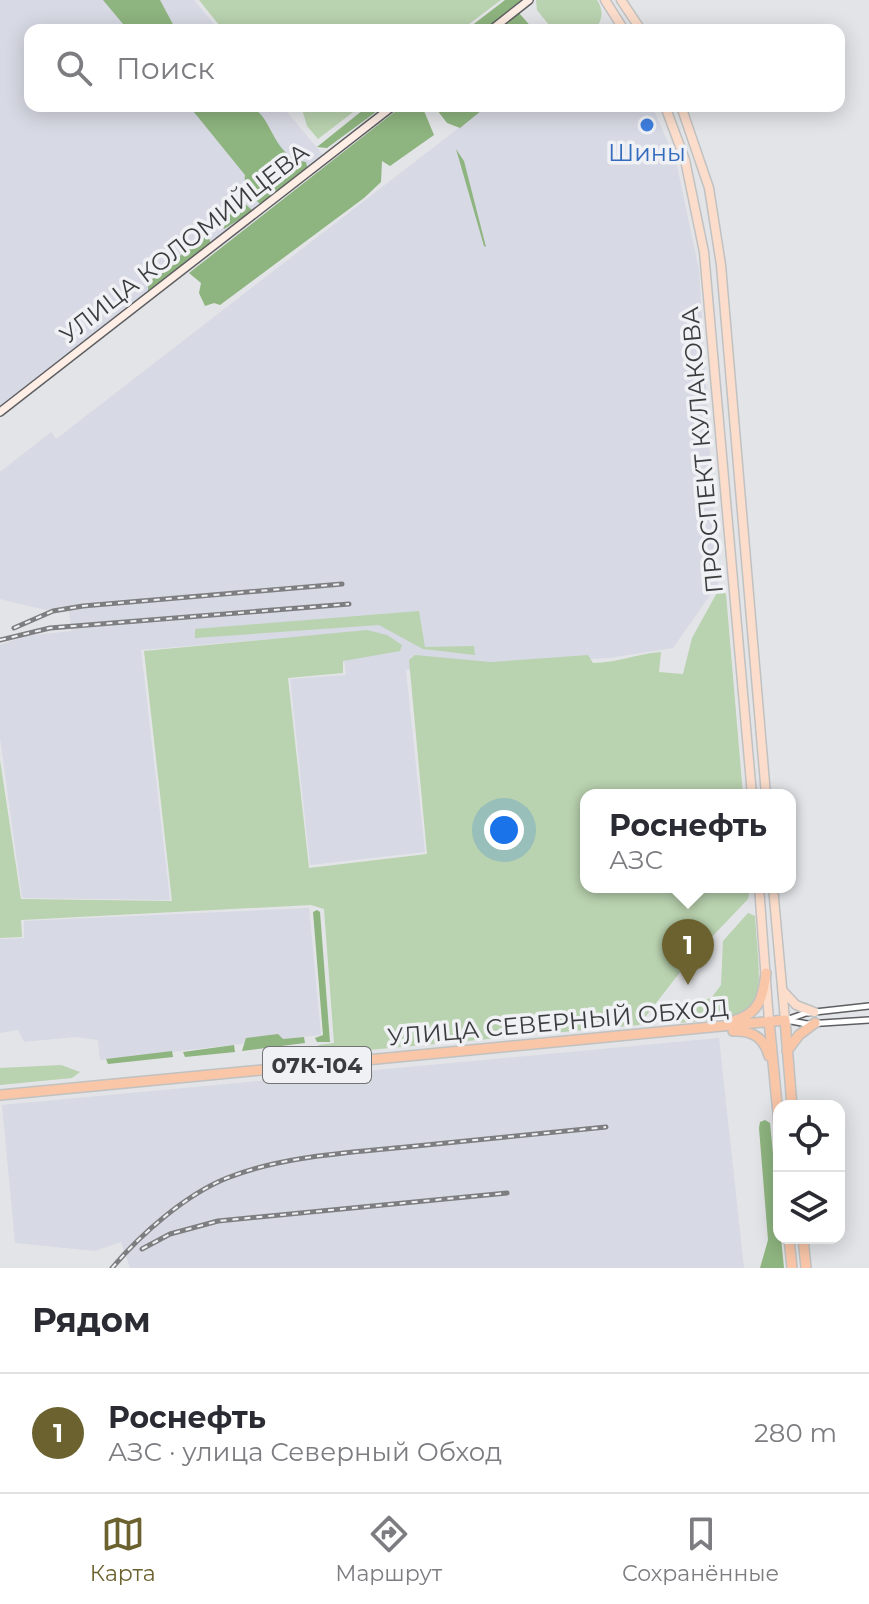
<!DOCTYPE html>
<html lang="ru">
<meta charset="utf-8">
<style>
body{margin:0;font-family:Montserrat,sans-serif;background:#f7f7f7;color:#2b2b33}
.controls{position:absolute;right:24px;bottom:24px;display:grid;overflow:hidden;border-radius:16px;box-shadow:0 4px 20px #0003}
.controls button{width:72px;height:72px;display:grid;place-items:center;padding:0;border:0;border-bottom:2px solid #e1e1e2;background:#fff;color:#2b2b33;font:40px sans-serif}
.you{position:absolute;left:504px;top:830px;width:28px;height:28px;margin:-20px;border:6px solid #fff;border-radius:50%;background:#1a73e8;box-shadow:0 0 0 12px #1a73e833}
.badge{display:grid;place-items:center;width:52px;height:52px;border-radius:50%;background:#6b622f;color:#fff;font-size:26px;font-weight:700}
.pin{position:absolute;translate:-50% -66px;filter:drop-shadow(0 2px 4px #0008)}
.pin::after{content:'';position:absolute;top:42px;width:28px;height:24px;background:inherit;clip-path:polygon(0 0,100% 0,50% 100%)}
.popup{position:absolute;left:580px;top:789px;width:216px;height:104px;box-sizing:border-box;display:grid;place-content:center;border-radius:16px;background:#fff;filter:drop-shadow(0 2px 6px #0005);font-size:26px;white-space:nowrap;color:#7c7c81}
.popup b{font-size:30px;color:#2b2b33}
.popup::after{content:'';position:absolute;left:50%;top:100%;margin-left:-16px;border:16px solid transparent;border-top-color:#fff}
.list{margin:0;padding:0;list-style:none}
h2{display:flex;justify-content:space-between;align-items:center;height:104px;margin:0;padding:0 32px;font-size:34px}
h2 small{font-size:26px;font-weight:400;color:#7c7c81}
.list li{display:grid;grid-template-columns:52px 1fr auto;gap:24px;align-items:center;box-sizing:border-box;height:120px;padding:0 32px;border-top:2px solid #e1e1e2}
.list b{display:block;font-size:30px;white-space:nowrap}
.list p{margin:0;font-size:26px;white-space:nowrap;color:#7c7c81}
.list em{font-size:26px;font-style:normal;color:#7c7c81}
.icon{flex:none;width:44px;height:44px;fill:none;stroke:currentColor;stroke-width:2;stroke-linecap:round;stroke-linejoin:round}
.map{position:relative;flex:none;width:869px;height:1268px;overflow:hidden}
.search{position:absolute;background:#fff;box-shadow:0 4px 20px #0003;left:24px;right:24px;top:24px;height:88px;display:flex;align-items:center;gap:20px;box-sizing:border-box;padding:0 28px;border-radius:16px;color:#7c7c81;font-size:30px}
.sheet{height:224px;background:#fff}
nav{display:flex;justify-content:space-around;align-items:center;box-sizing:border-box;height:112px;border-top:2px solid #e1e1e2;background:#fff;font-size:22px;color:#7c7c81}
nav a{display:grid;justify-items:center;gap:4px}
nav .on{color:#6b622f}
.map>svg:first-child{display:block}
.built{fill:#d7d9e4}
.green{fill:#b9d2af}
.forest{fill:#8eb47f}
.lines{fill:none;stroke-linecap:round;stroke-linejoin:round}
.street-casing{stroke:#5e5f62;stroke-width:8}
.secondary-casing{stroke:#5e5f62;stroke-width:10}
.primary-casing{stroke:#c0c1c1;stroke-width:11}
.highway-casing{stroke:#c0c1c1;stroke-width:12}
.street{stroke:#fff;stroke-width:5}
.secondary{stroke:#feeee5;stroke-width:7}
.primary{stroke:#fcddcb;stroke-width:8}
.highway{stroke:#fac6a8;stroke-width:9}
.rail-casing{stroke:#7d7e80;stroke-width:5}
.rail{stroke:#f0f1f4;stroke-width:2;stroke-dasharray:6;stroke-linecap:butt}
.shop-dot{fill:#3f7fe0;stroke:#f0f1f4;stroke-width:3}
.labels{text-anchor:middle;dominant-baseline:central;stroke-width:7;stroke-linejoin:round;paint-order:stroke}
.shield{fill:#f0f1f4;stroke:#717274;stroke-width:2}
.shield-label{font-size:22px;font-weight:bold;fill:#3b3c3d}
.shop-label{font-size:24px;fill:#366cbe;stroke:#f0f1f4}
.street-label{font-size:24px;fill:#3b3c3d;stroke:#f0f1f4}
</style>
<div class="map">
<svg width="869" height="1268" viewBox="0 0 869 1268">
<rect width="100%" height="100%" fill="#e3e4e7"/>
<path class="built" d="M0 0H194L219 30H30V106H282L323 155 0 407Z
M487 106H652L676 161 699 270 718 584 673 648 609 658 406 670 425 852 310 865 290 679 346 675 341 633 141 650 170 900 22 898 0 738V645L26 636 71 631V625L68 606 46 610 0 599V472L51 432 56 439Z
M309 908 321 1035 100 1060 98 1040 76 1037 24 1042 18 1030 0 1033V939L24 938V921Z
M719 1038 744 1268H130L121 1242 95 1251 15 1243 2 1105Z"/>
<path class="green" d="M199 0H501L461 30H223Z
M536 0H597C604 11 603 21 594 30H553L537 10Z
M301 106H361L318 139 307 126Z
M719 589 726 594 743 795H586V887H750L748 899 688 962 639 1025 325 1054 318 1045 334 1043 324 909 311 905 21 920 22 937 0 938V760L21 899 172 901 144 651 367 630 387 635 402 645 400 651 343 661V673L288 678 309 868 427 854 409 660 415 655 491 662 588 655 593 663C617 663 636 654 661 652L659 672 683 674 692 638Z
M419 611 425 647 474 646 475 655 423 649 379 625 195 638V629Z
M748 913 755 916C761 1006 773 1018 674 1023L672 1016 712 997 721 985 723 941Z
M61 1065 80 1072 72 1078 0 1085V1068Z"/>
<path class="forest" d="M103 0H160L176 30H128Z
M505 0H526L487 30H466Z
M519 13 534 30H497Z
M189 106C208 106 231 102 248 106 273 112 271 158 306 162L308 171 261 205 244 188 245 175Z
M368 106H384L327 148 317 147Z
M402 106H422L434 135 390 166 382 161 381 182 364 198 220 305 214 303 205 306 199 293 201 283 189 273Z
M434 106H487L460 128 447 123Z
M456 149 464 161 486 247 484 246Z
M243 202 253 211 224 229 220 220Z
M207 233 211 244 148 292V283Z
M317 910 320 912 330 1042H317L315 1038 323 1035 313 912Z
M278 1034 283 1039 304 1037 305 1043 242 1051 246 1038Z
M234 1045 235 1052 185 1057 183 1052Z
M172 1051 173 1057 108 1064 106 1059Z
M765 1120 770 1123 784 1268H760L768 1240 759 1128 760 1122Z"/>
<g class="lines">
<defs>
<path id="street" d="M786 1020 806 1013 869 1006
M786 1020 807 1024 869 1020"/>
<path id="secondary" d="M491 30 529 0
M0 412 393 106"/>
<path id="primary" d="M605 0 624 30
M621 0 641 30
M665 106 685 160 704 252 752 795
M681 106 709 188 721 265 766 795
M759 887 769 1021
M773 887 785 1020
M783 991 796 1005 814 1012"/>
<path id="highway" d="M733 1021C759 1014 763 998 766 973
M769 1021 779 1124
M733 1031C753 1030 764 1038 769 1056
M787 1051 799 1035 815 1023
M0 1095 785 1020 792 1106
M789 1238 792 1268
M803 1238 806 1268"/>
</defs>
<use href="#street" class="street-casing"/>
<use href="#secondary" class="secondary-casing"/>
<use href="#primary" class="primary-casing"/>
<use href="#highway" class="highway-casing"/>
<use href="#street" class="street"/>
<use href="#secondary" class="secondary"/>
<use href="#primary" class="primary"/>
<use href="#highway" class="highway"/>
<defs>
<path id="rail" d="M14 628 53 611 83 606 342 584
M0 640 50 628 349 604
M142 1249 170 1234 218 1221 507 1193
M112 1268C141 1234 185 1195 227 1178 283 1156 347 1153 406 1147 473 1140 539 1134 606 1127"/>
</defs>
<use href="#rail" class="rail-casing"/>
<use href="#rail" class="rail"/>
</g>
<circle class="shop-dot" cx="647" cy="125" r="8"/>
<g class="labels">
<rect class="shield" x="263" y="1047" width="108" height="36" rx="6"/>
<g class="shield-label">
<text x="317" y="1065">07К-104</text>
</g>
<g class="shop-label">
<text x="647" y="152">Шины</text>
</g>
<g class="street-label">
<text transform="translate(184 243) rotate(-38)">УЛИЦА КОЛОМИЙЦЕВА</text>
<text transform="translate(702 450) rotate(-95)">ПРОСПЕКТ КУЛАКОВА</text>
<text transform="translate(558 1022) rotate(-5)">УЛИЦА СЕВЕРНЫЙ ОБХОД</text>
</g>
</g>
</svg>
<div class="controls">
<button><svg class="icon" aria-label="locate" viewBox="0 0 24 24"><circle cx="12" cy="12" r="6"/><path d="M12 2v4M12 18v4M2 12h4M18 12h4"/></svg></button>
<button><svg class="icon" aria-label="layers" viewBox="0 0 24 24"><path d="M12 4l9 5-9 5-9-5zM3 14l9 5 9-5"/></svg></button>
</div>
<div class="you"></div>
<div class="pin badge" style="left:688px;top:985px">1</div>
<div class="popup"><b>Роснефть</b>АЗС</div>
<div class="search"><svg class="icon" aria-label="search" viewBox="0 0 24 24"><circle cx="10" cy="10" r="6"/><path d="M15 15l6 6"/></svg>Поиск</div>
</div>
<section class="sheet">
<h2>Рядом<small></small></h2>
<ul class="list">
<li><span class="badge">1</span><div><b>Роснефть</b><p>АЗС · улица Северный Обход</p></div><em>280 m</em></li>
</ul>
</section>
<nav>
<a class="on"><svg class="icon" aria-label="map" viewBox="0 0 24 24"><path d="M3 6l6-2 6 2 6-2v14l-6 2-6-2-6 2zM9 4v14M15 6v14"/></svg>Карта</a>
<a><svg class="icon" aria-label="directions" viewBox="0 0 24 24"><path d="M12 3l9 9-9 9-9-9zM9 14v-3h6M13 9l2 2-2 2"/></svg>Маршрут</a>
<a><svg class="icon" aria-label="saved" viewBox="0 0 24 24"><path d="M7 4h10v16l-5-4-5 4z"/></svg>Сохранённые</a>
</nav>
